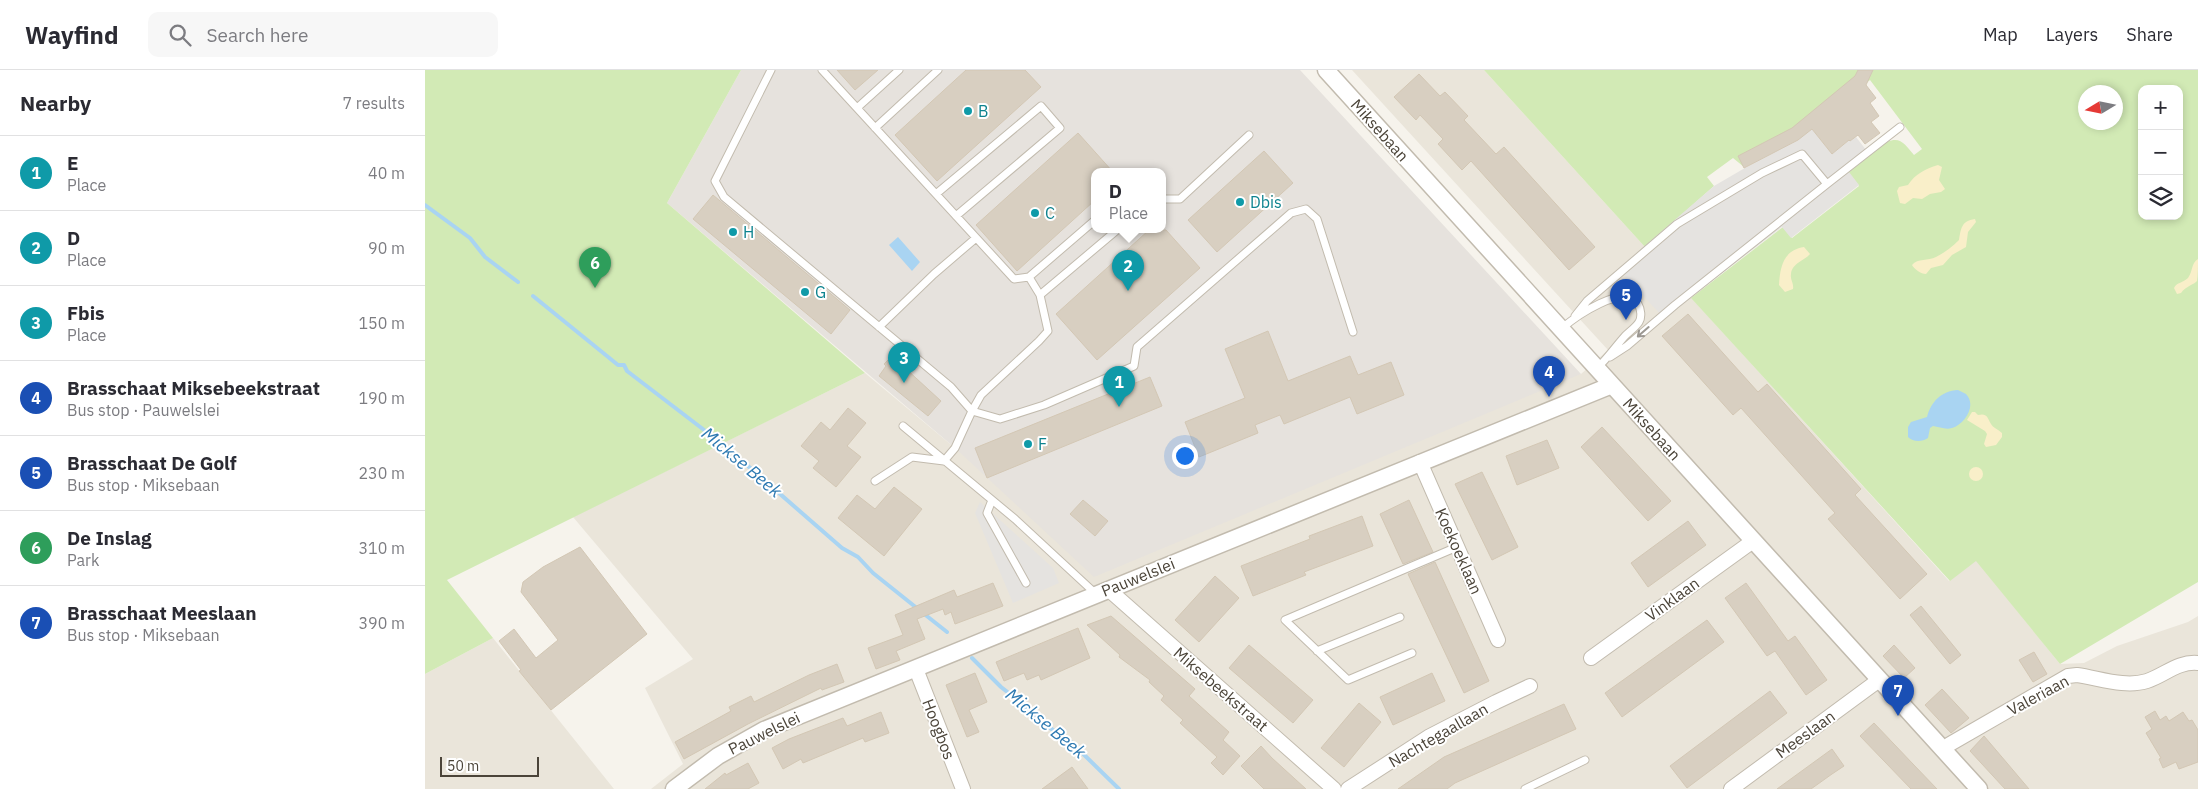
<!DOCTYPE html>
<meta charset="utf-8">
<style>
body{margin:0;font-family:"IBM Plex Sans",sans-serif;background:#f7f7f7;color:#2b2b33}
.controls{position:absolute;right:15px;top:15px;display:grid;overflow:hidden;border-radius:10px;box-shadow:0 2px 8px #0003}
.controls button{width:45px;height:45px;display:grid;place-items:center;padding:0;border:0;border-bottom:1px solid #e1e1e2;background:#fff;color:#2b2b33;font:25px sans-serif}
.compass{position:absolute;left:1653px;top:15px;width:45px;height:45px;border-radius:50%;background:#fff;box-shadow:0 2px 8px #0003;rotate:260deg}
.scale{position:absolute;left:15px;bottom:12px;width:99px;box-sizing:border-box;padding-left:5px;border:2px solid #4b4439;border-top:0;font-size:14px;line-height:18px;white-space:nowrap;color:#4b4439;-webkit-text-stroke:4px #fff;paint-order:stroke}
.you{position:absolute;left:759px;top:385px;width:18px;height:18px;margin:-12px;border:4px solid #fff;border-radius:50%;background:#1a73e8;box-shadow:0 0 0 8px #1a73e833}
.badge{display:grid;place-items:center;width:32px;height:32px;border-radius:50%;background:#fc3f1d;color:#fff;font-size:16px;font-weight:700}
.pin{position:absolute;translate:-50% -41px;filter:drop-shadow(0 1px 2px #0008)}
.pin::after{content:'';position:absolute;top:26px;width:18px;height:15px;background:inherit;clip-path:polygon(0 0,100% 0,50% 100%)}
.popup{position:absolute;left:666px;top:98px;width:75px;height:65px;box-sizing:border-box;display:grid;place-content:center;border-radius:10px;background:#fff;filter:drop-shadow(0 1px 4px #0005);font-size:16px;white-space:nowrap;color:#7c7c81}
.popup b{font-size:19px;color:#2b2b33}
.popup::after{content:'';position:absolute;left:50%;top:100%;margin-left:-10px;border:10px solid transparent;border-top-color:#fff}
.list{margin:0;padding:0;list-style:none}
h2{display:flex;justify-content:space-between;align-items:center;height:65px;margin:0;padding:0 20px;font-size:21px}
h2 small{font-size:16px;font-weight:400;color:#7c7c81}
.list li{display:grid;grid-template-columns:32px 1fr auto;gap:15px;align-items:center;box-sizing:border-box;height:75px;padding:0 20px;border-top:1px solid #e1e1e2}
.list b{display:block;font-size:19px;white-space:nowrap}
.list p{margin:0;font-size:16px;white-space:nowrap;color:#7c7c81}
.list em{font-size:16px;font-style:normal;color:#7c7c81}
.icon{flex:none;width:28px;height:28px;fill:none;stroke:currentColor;stroke-width:2;stroke-linecap:round;stroke-linejoin:round}
.map{position:relative;flex:none;width:1773px;height:719px;overflow:hidden}
header{display:flex;align-items:center;gap:30px;box-sizing:border-box;height:70px;padding:0 25px;background:#fff;border-bottom:1px solid #e1e1e2}
header strong{font-size:24px}
nav{display:flex;gap:28px;margin-inline-start:auto;font-size:18px}
.search{width:350px;height:45px;background:#f7f7f7;display:flex;align-items:center;gap:12px;box-sizing:border-box;padding:0 18px;border-radius:10px;color:#7c7c81;font-size:19px}
main{display:flex}
aside{flex:1;background:#fff}
.map>svg:first-child{display:block}
.residential{fill:#eae5da}
.industrial{fill:#e6e2dd;fill-rule:evenodd}
.green{fill:#d2eab5;fill-rule:evenodd}
.sand{fill:#f9efc9}
.parking{fill:#e5e3e0}
.water{fill:#a9d4f2}
.lines{fill:none;stroke-linecap:round;stroke-linejoin:round}
.stream{stroke:#a9d4f2;stroke-width:4}
.building{fill:#d8cfc1;stroke:#d3c7b4}
.service-casing{stroke:#c2bbae;stroke-width:9}
.minor-casing{stroke:#c2bbae;stroke-width:16}
.tertiary-casing{stroke:#c2bbae;stroke-width:19}
.service{stroke:#fff;stroke-width:7}
.minor{stroke:#fff;stroke-width:14}
.tertiary{stroke:#fff;stroke-width:16}
.oneway{stroke:#9c9892}
.culture-dot{fill:#0f9aa8;stroke:#fff;stroke-width:2}
.labels{text-anchor:middle;dominant-baseline:central;stroke-width:4;stroke-linejoin:round;paint-order:stroke}
.culture-label{font-size:16px;fill:#0d838f;stroke:#fff;text-anchor:start}
.street-label{font-size:16px;fill:#4b4439;stroke:#fff}
.water-label{font-size:18px;font-style:italic;fill:#2e7ab2;stroke:#fff}
</style>
<header>
<strong>Wayfind</strong>
<div class="search"><svg class="icon" aria-label="search" viewBox="0 0 24 24"><circle cx="10" cy="10" r="6"/><path d="M15 15l6 6"/></svg>Search here</div>
<nav><a>Map</a><a>Layers</a><a>Share</a></nav>
</header>
<main>
<aside>
<h2>Nearby<small>7 results</small></h2>
<ul class="list">
<li><span class="badge" style="background:#0f9aa8">1</span><div><b>E</b><p>Place</p></div><em>40 m</em></li>
<li><span class="badge" style="background:#0f9aa8">2</span><div><b>D</b><p>Place</p></div><em>90 m</em></li>
<li><span class="badge" style="background:#0f9aa8">3</span><div><b>Fbis</b><p>Place</p></div><em>150 m</em></li>
<li><span class="badge" style="background:#1a4fb4">4</span><div><b>Brasschaat Miksebeekstraat</b><p>Bus stop · Pauwelslei</p></div><em>190 m</em></li>
<li><span class="badge" style="background:#1a4fb4">5</span><div><b>Brasschaat De Golf</b><p>Bus stop · Miksebaan</p></div><em>230 m</em></li>
<li><span class="badge" style="background:#2e9e5b">6</span><div><b>De Inslag</b><p>Park</p></div><em>310 m</em></li>
<li><span class="badge" style="background:#1a4fb4">7</span><div><b>Brasschaat Meeslaan</b><p>Bus stop · Miksebaan</p></div><em>390 m</em></li>
</ul>
</aside>
<div class="map">
<svg width="1773" height="719" viewBox="0 0 1773 719">
<rect width="100%" height="100%" fill="#f6f3ec"/>
<path class="residential" d="M927 0H1059L1524 511 1551 490 1635 594 1659 593 1692 576 1763 552 1773 546V719H226L258 694 220 618 268 589 148 447 440 303 530 378 1156 304 1183 280Z
M68 568 189 719H0V604Z"/>
<path class="industrial" d="M316 0H875L1156 304 669 507 530 378 242 133ZM669 102H737V160H669Z"/>
<path class="green" d="M0 0H316L242 133 440 303 22 510 68 568 0 604Z
M1059 0H1773V512L1635 594 1551 491 1525 511 1266 228 1358 157 1367 168 1434 116 1423 102 1462 72C1476 66 1480 75 1489 85L1497 79 1445 10 1372 68 1319 97 1308 88 1282 107 1289 116 1220 177ZM1717 19H1754V146H1717ZM1660 22H1690V52H1660Z"/>
<path class="sand" d="M1513 95 1517 97 1514 110 1520 119 1516 122 1505 124 1497 129 1488 128 1480 134 1475 133 1472 121 1474 117 1483 115C1490 104 1500 99 1513 95Z
M1550 149 1551 152 1543 162 1541 177 1527 185 1518 195 1506 198 1501 204C1496 204 1489 199 1487 195 1493 188 1503 191 1511 187 1519 183 1527 177 1534 170 1536 159 1536 151 1550 149Z
M1379 177 1385 184C1379 191 1367 193 1366 204 1365 210 1369 213 1368 219L1360 222 1354 215C1355 198 1358 180 1379 177Z
M1773 189C1773 195 1773 206 1772 211 1770 214 1761 216 1756 223L1752 224 1749 218C1752 212 1758 213 1763 208 1768 201 1766 193 1773 189Z
M1547 342H1550L1553 345C1562 343 1562 347 1566 354 1568 358 1573 359 1577 363V367L1571 375 1561 377 1559 374 1562 364 1560 361 1542 350Z
M1544 404a7 7 0 1 1 14 0a7 7 0 1 1-14 0Z"/>
<path class="parking" d="M1387 59 1407 84 1424 70 1425 71 1431 67 1445 85 1424 102 1434 115 1366 168 1357 157 1239 248 1193 199 1289 116Z
M555 432 628 498 634 513 588 533 550 443Z"/>
<path class="water" d="M473 167 495 192 487 201 464 175Z
M1533 320 1541 324C1552 335 1540 354 1527 358 1521 360 1514 357 1508 356L1505 358 1503 368C1497 372 1488 372 1483 367V357L1486 352 1502 347C1506 332 1516 321 1533 320Z"/>
<g class="lines">
<path class="stream" d="M0 135 45 168 60 187 93 212
M108 226 193 295H199L202 301 300 376 417 478 433 487 448 503 493 539
M498 543 522 562
M547 588 576 617 595 632 607 646 646 672 694 719"/>
</g>
<path class="building" d="M412 0H453L430 20Z
M541 0H600L616 17 512 111 470 65Z
M1433 0H1448L1441 15 1451 28 1445 33 1454 46 1446 52 1455 63 1440 74 1433 65 1425 71 1424 70 1407 84 1387 59 1373 70 1319 98 1313 86 1367 58 1430 6Z
M994 4 1015 26 1020 22 1043 46 1039 50 1071 84 1079 77 1170 177 1144 200 1046 91 1037 100 1013 74 1018 69 995 45 991 50 969 27Z
M653 63 688 102H669V131L592 201 551 155Z
M839 81 868 113 792 182 763 150Z
M288 125 425 240 406 264 268 149Z
M724 160H741L775 198 672 290 631 244Z
M1263 244 1333 322 1342 314 1436 419 1430 425 1502 504 1475 529 1403 449 1410 443 1316 338 1308 345 1237 266Z
M843 261 863 311 925 286 933 305 966 292 979 325 932 344 925 327 859 354 855 345 830 355 833 363 774 387 760 352 820 328 800 279Z
M467 286 516 331 503 346 454 306 461 296 459 294Z
M725 307 737 336 562 408 550 378Z
M423 338 441 353 422 376 436 387 411 417 388 398 394 391 376 376 396 352 405 360Z
M1177 357 1246 431 1223 451 1156 377Z
M1122 370 1134 398 1092 415 1081 386Z
M1057 402 1093 477 1067 490 1030 414Z
M469 417 497 439 459 486 413 448 432 425 450 439Z
M658 430 683 451 670 466 645 444Z
M984 430 1008 482 978 494 955 444Z
M937 446 948 476 879 502 881 505 828 526 816 496 885 469 884 466Z
M1263 451 1281 475 1223 517 1206 493Z
M155 477 222 564 126 640 94 601 96 600 74 571 89 559 111 588 133 570 96 522 98 512 118 497Z
M1010 492 1064 611 1039 623 983 504Z
M790 506 814 528 774 572 750 550Z
M568 513 578 536 530 554 526 542 520 545 518 539 492 549 500 569 471 581 475 590 451 599 443 578 478 565 470 545 529 520 532 527Z
M1321 513 1363 571 1370 566 1402 610 1381 625 1350 581 1342 586 1300 528Z
M1496 536 1536 585 1525 594 1485 545Z
M686 546 770 619 764 626 804 662 798 670 815 686 798 705 786 693 792 687 755 653 758 650 736 630 739 626 724 612 725 610 694 587 695 585 662 555Z
M1282 550 1299 572 1197 647 1180 623Z
M653 558 665 588 616 610 614 605 602 610 599 603 579 611 571 592Z
M824 575 888 630 868 653 804 598Z
M1469 575 1490 598 1479 608 1458 586Z
M1609 582 1622 604 1608 612 1594 590Z
M412 594 419 612 397 620 396 618 323 654 259 689 250 672 306 641 304 637 326 626 329 632 384 605Z
M550 603 562 632 544 640 554 662 542 667 521 615Z
M1007 603 1020 631 968 655 955 627Z
M1517 619 1544 648 1526 663 1500 635Z
M1345 621 1362 643 1262 718 1245 696Z
M934 633 956 652 919 697 896 678Z
M1139 634 1151 659 1030 713 1022 719H973L1019 687Z
M1730 641 1735 650 1741 646 1744 651 1758 642 1764 651 1767 650 1773 660V692L1754 699 1751 692 1738 698 1734 689 1736 688 1721 663 1727 659 1720 647Z
M456 642 464 663 440 672 438 668 378 693 376 689 358 699 347 678 364 669 418 648 422 656Z
M1449 653 1488 694 1512 719H1486L1435 666Z
M1559 666 1582 693 1604 719H1580L1545 681Z
M836 676 847 688 881 719H839L816 696Z
M1407 679 1419 696 1407 704 1386 719H1352Z
M323 693 334 713 323 719H280L300 703 301 705Z
M647 697 663 719H617L636 705Z"/>
<g class="lines">
<defs>
<path id="service" d="M346 0 290 111 299 127 526 317 547 341 556 325 614 271 623 261 615 225 692 160
M397 0 589 209 604 207
M432 38 474 0
M450 58 513 0
M1402 114 1475 57
M511 124 616 36 635 58 531 146
M737 129H755L824 65
M615 225 604 207 669 151
M1150 246 1162 231 1252 154 1337 103 1377 84 1402 114 1250 235 1202 276 1185 287
M454 257 509 204 551 168
M1136 259C1150 247 1199 212 1213 234 1216 239 1217 247 1214 252 1211 257 1204 262 1200 266 1190 277 1183 288 1172 298
M478 356 590 449 671 524
M519 391 530 378 547 341 575 349 619 335 709 296 712 277 866 143 881 139 892 149 928 262
M450 411 487 387 519 391
M567 430 562 443 601 513
M892 581 975 547
M987 583 923 610 860 550 1032 477
M1100 719 1160 690"/>
<path id="minor" d="M995 392 1073 570
M683 519 909 719
M1166 588 1328 471
M491 599 538 719
M1519 680 1525 674 1643 606 1652 605C1674 608 1700 618 1722 611 1740 605 1753 591 1773 593
M923 719 1005 666 1071 632 1105 616
M1306 719 1454 610"/>
<path id="tertiary" d="M901 0 1554 719
M249 719 293 686 339 660 1187 315"/>
</defs>
<use href="#service" class="service-casing"/>
<use href="#minor" class="minor-casing"/>
<use href="#tertiary" class="tertiary-casing"/>
<use href="#service" class="service"/>
<use href="#minor" class="minor"/>
<use href="#tertiary" class="tertiary"/>
</g>
<defs><path id="oneway-shaft" d="M-6 0H5M1.5-3L5.5 0L1.5 3" fill="none" stroke-width="1.6" stroke-linecap="round" stroke-linejoin="round" transform="scale(1.25)"/></defs>
<use class="oneway" href="#oneway-shaft" transform="translate(1218 262) rotate(139)"/>
<g class="culture-dot">
<circle cx="543" cy="41" r="5"/>
<circle cx="815" cy="132" r="5"/>
<circle cx="610" cy="143" r="5"/>
<circle cx="308" cy="162" r="5"/>
<circle cx="380" cy="222" r="5"/>
<circle cx="603" cy="374" r="5"/>
</g>
<g class="labels">
<g class="culture-label">
<text x="553" y="41">B</text>
<text x="825" y="132">Dbis</text>
<text x="620" y="143">C</text>
<text x="318" y="162">H</text>
<text x="390" y="222">G</text>
<text x="613" y="374">F</text>
</g>
<g class="street-label">
<text transform="translate(955 60) rotate(48)">Miksebaan</text>
<text transform="translate(1227 359) rotate(48)">Miksebaan</text>
<text transform="translate(1034 481) rotate(66)">Koekoeklaan</text>
<text transform="translate(713 507) rotate(-22)">Pauwelslei</text>
<text transform="translate(1247 529) rotate(-36)">Vinklaan</text>
<text transform="translate(796 619) rotate(41)">Miksebeekstraat</text>
<text transform="translate(1613 625) rotate(-28)">Valeriaan</text>
<text transform="translate(514 659) rotate(69)">Hoogbos</text>
<text transform="translate(339 663) rotate(-26)">Pauwelslei</text>
<text transform="translate(1380 664) rotate(-36)">Meeslaan</text>
<text transform="translate(1013 665) rotate(-30)">Nachtegaallaan</text>
</g>
<g class="water-label">
<text transform="translate(317 392) rotate(40)">Mickse Beek</text>
<text transform="translate(621 653) rotate(40)">Mickse Beek</text>
</g>
</g>
</svg>
<div class="controls">
<button>+</button>
<button>−</button>
<button><svg class="icon" aria-label="layers" viewBox="0 0 24 24"><path d="M12 4l9 5-9 5-9-5zM3 14l9 5 9-5"/></svg></button>
</div>
<svg class="compass" viewBox="-18 -18 36 36"><path d="M0-13l5 13h-10z" fill="#e53935"/><path d="M0 13l5-13h-10z" fill="#7c7c81"/></svg>
<div class="scale">50 m</div>
<div class="you"></div>
<div class="pin badge" style="left:694px;top:337px;background:#0f9aa8">1</div>
<div class="pin badge" style="left:703px;top:221px;background:#0f9aa8">2</div>
<div class="popup"><b>D</b>Place</div>
<div class="pin badge" style="left:479px;top:313px;background:#0f9aa8">3</div>
<div class="pin badge" style="left:1124px;top:327px;background:#1a4fb4">4</div>
<div class="pin badge" style="left:1201px;top:250px;background:#1a4fb4">5</div>
<div class="pin badge" style="left:170px;top:218px;background:#2e9e5b">6</div>
<div class="pin badge" style="left:1473px;top:646px;background:#1a4fb4">7</div>
</div>
</main>
